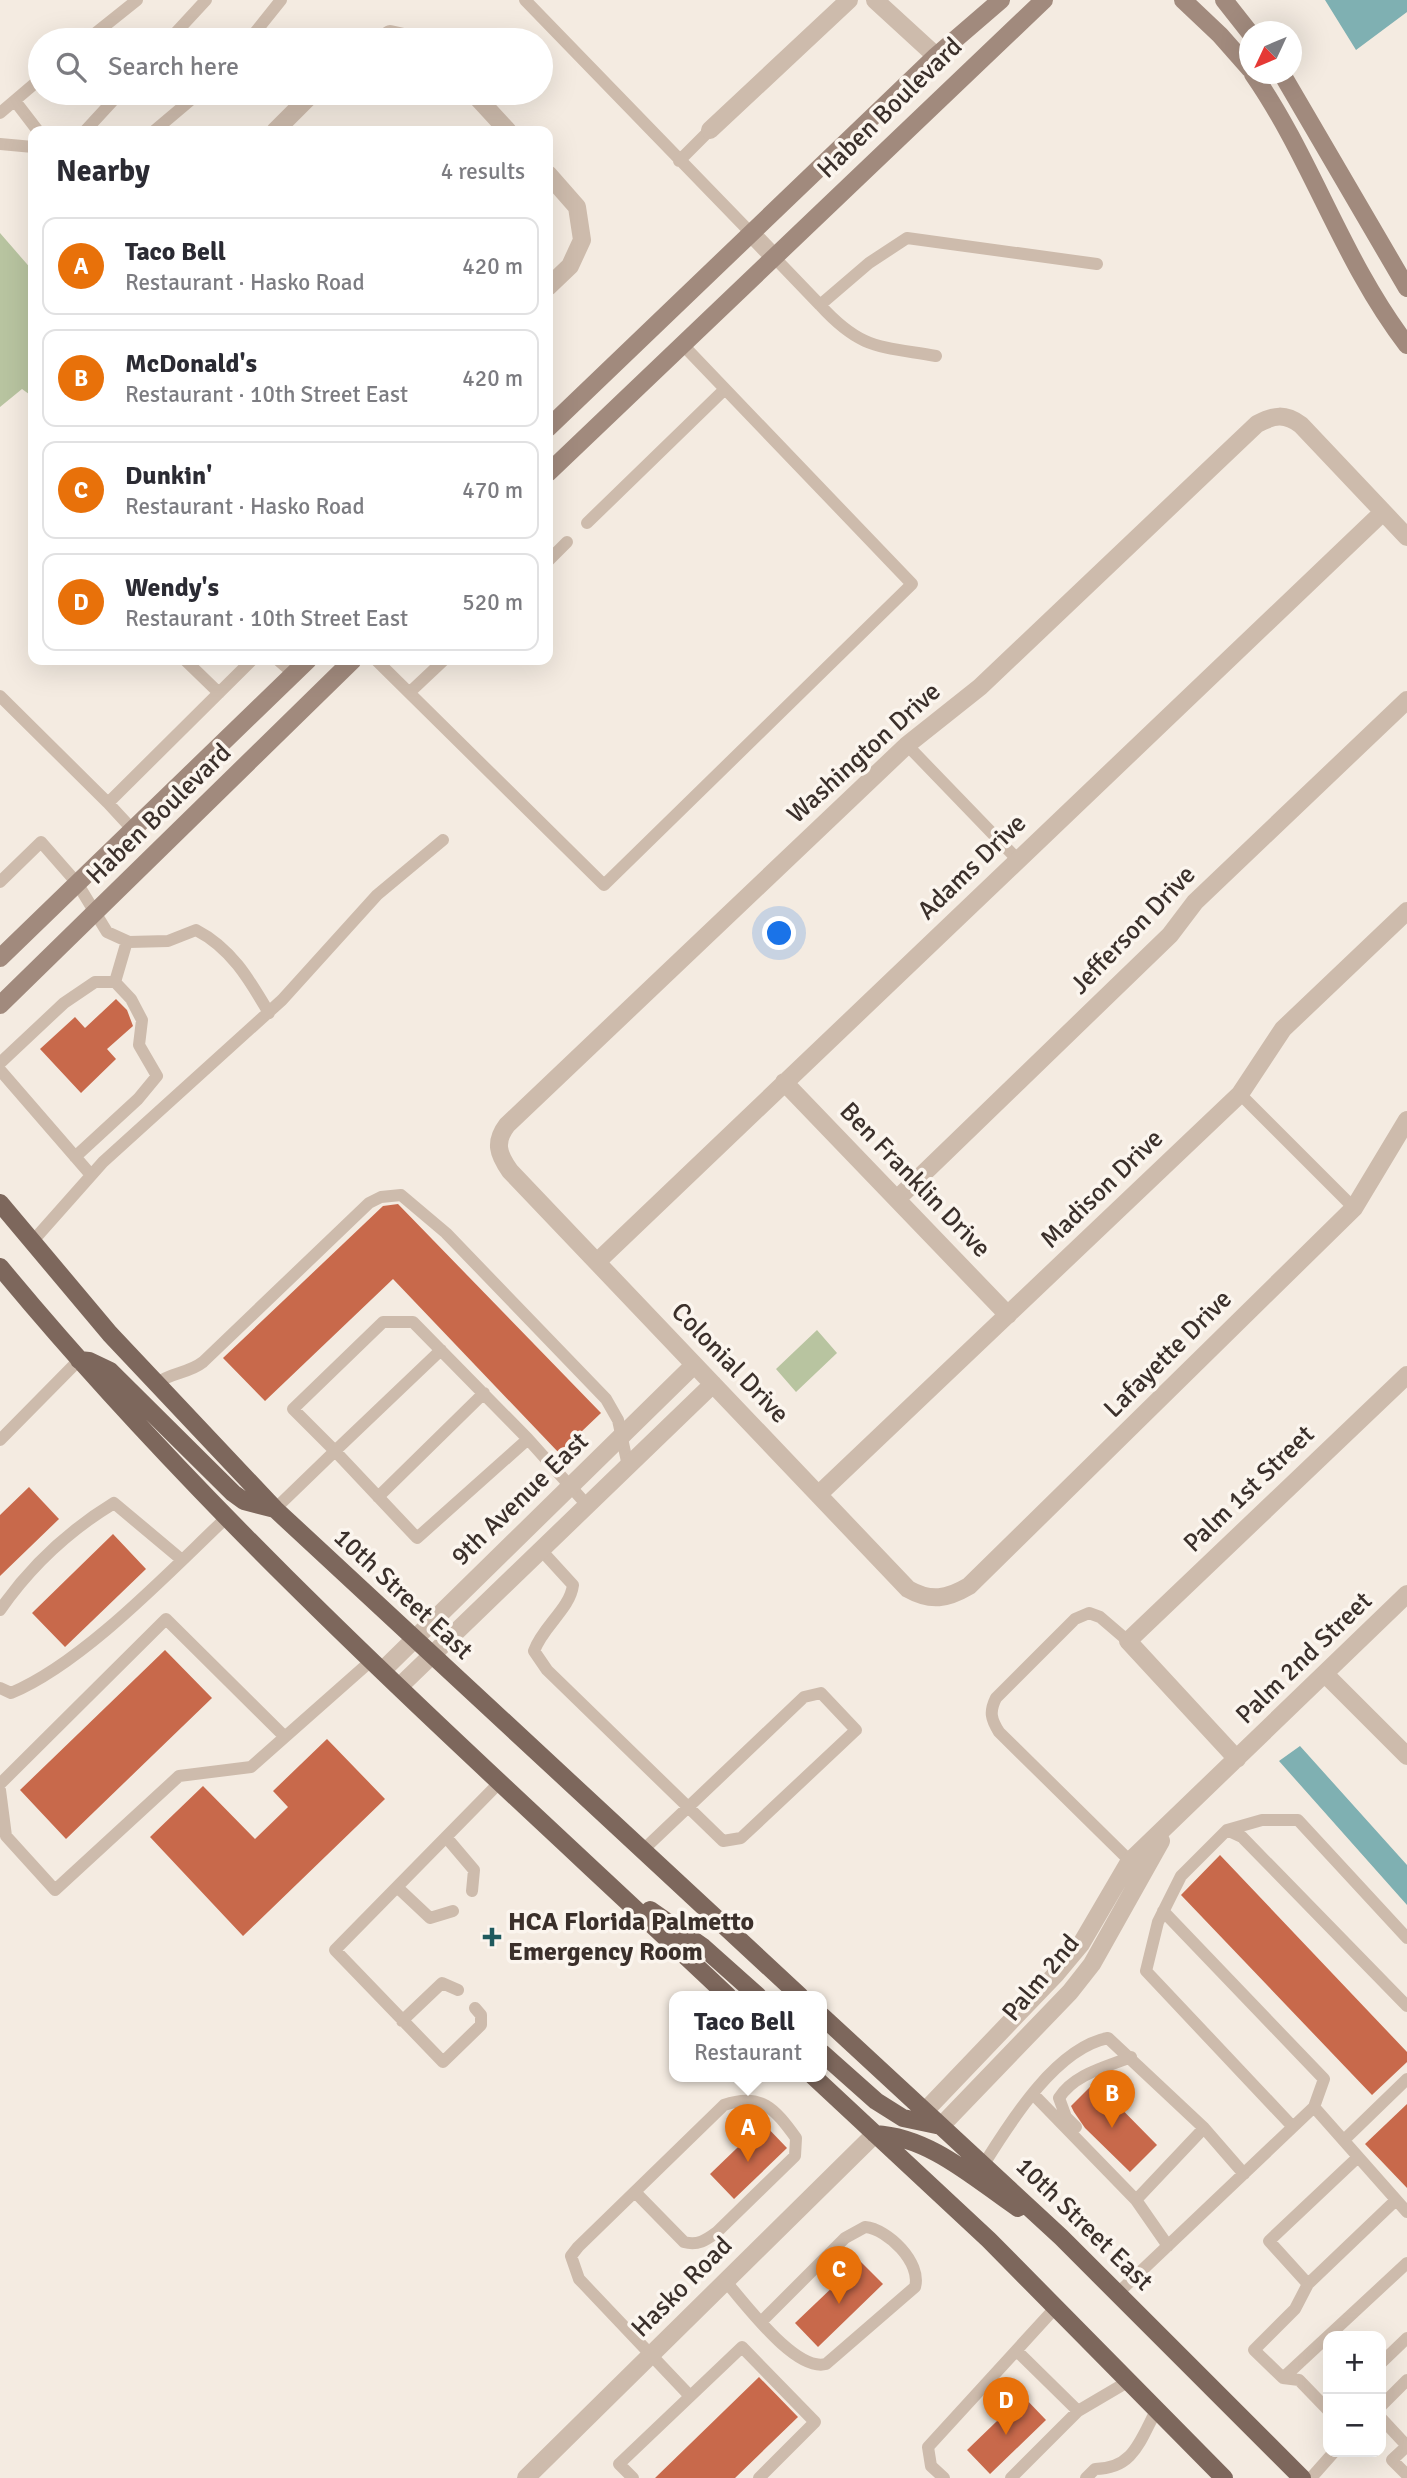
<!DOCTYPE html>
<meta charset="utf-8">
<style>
body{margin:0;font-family:Signika,sans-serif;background:#f7f7f7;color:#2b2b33}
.controls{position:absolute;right:21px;bottom:21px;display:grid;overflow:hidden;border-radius:14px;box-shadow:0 7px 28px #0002}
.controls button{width:63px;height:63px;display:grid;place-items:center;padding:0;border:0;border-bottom:2px solid #e1e1e2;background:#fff;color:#2b2b33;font:35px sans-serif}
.compass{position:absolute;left:1239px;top:21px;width:63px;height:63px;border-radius:50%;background:#fff;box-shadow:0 7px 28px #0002;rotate:226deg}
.you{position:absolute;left:780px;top:934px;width:24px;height:24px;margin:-18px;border:5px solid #fff;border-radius:50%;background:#1a73e8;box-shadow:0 0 0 10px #1a73e833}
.badge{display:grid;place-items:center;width:46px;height:46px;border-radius:50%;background:#db2777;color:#fff;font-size:23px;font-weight:700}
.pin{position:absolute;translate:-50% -58px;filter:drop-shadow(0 2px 4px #0008)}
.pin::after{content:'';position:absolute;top:37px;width:24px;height:21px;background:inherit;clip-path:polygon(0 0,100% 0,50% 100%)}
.popup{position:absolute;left:669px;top:1991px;width:158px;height:91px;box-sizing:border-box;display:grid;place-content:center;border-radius:14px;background:#fff;filter:drop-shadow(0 2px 5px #0005);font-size:23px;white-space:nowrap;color:#7c7c81}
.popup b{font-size:26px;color:#2b2b33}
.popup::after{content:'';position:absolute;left:50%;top:100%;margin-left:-14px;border:14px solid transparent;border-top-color:#fff}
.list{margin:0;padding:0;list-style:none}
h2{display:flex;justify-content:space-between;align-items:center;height:91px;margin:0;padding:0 28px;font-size:30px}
h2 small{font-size:23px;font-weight:400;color:#7c7c81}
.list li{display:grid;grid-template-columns:46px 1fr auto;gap:21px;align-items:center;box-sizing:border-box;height:98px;margin:0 14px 14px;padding:0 14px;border:2px solid #e1e1e2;border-radius:14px}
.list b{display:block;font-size:26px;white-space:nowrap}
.list p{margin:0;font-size:23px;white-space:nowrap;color:#7c7c81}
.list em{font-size:23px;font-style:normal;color:#7c7c81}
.icon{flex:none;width:38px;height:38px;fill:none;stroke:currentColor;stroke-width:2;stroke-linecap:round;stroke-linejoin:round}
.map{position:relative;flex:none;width:1407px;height:2478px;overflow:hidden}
.search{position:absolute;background:#fff;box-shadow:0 7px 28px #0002;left:28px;top:28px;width:525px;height:77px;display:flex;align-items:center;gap:18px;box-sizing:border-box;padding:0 24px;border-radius:38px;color:#7c7c81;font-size:26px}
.panel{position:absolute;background:#fff;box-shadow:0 7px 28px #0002;left:28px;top:126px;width:525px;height:539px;border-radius:14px}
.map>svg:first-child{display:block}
.green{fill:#b8c4a0}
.water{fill:#7fb0b2}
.building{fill:#c8694b}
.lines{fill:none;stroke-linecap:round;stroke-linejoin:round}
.lane{stroke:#cdbbac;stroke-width:12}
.street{stroke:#cdbbac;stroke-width:18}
.secondary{stroke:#a18a7d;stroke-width:18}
.primary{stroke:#7d675c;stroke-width:18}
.poi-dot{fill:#1f5a5e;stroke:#fbf5ee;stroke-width:2.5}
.labels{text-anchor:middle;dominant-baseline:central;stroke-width:7;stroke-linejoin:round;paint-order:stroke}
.street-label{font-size:26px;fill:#3b302b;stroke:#fbf5ee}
.poi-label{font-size:26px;font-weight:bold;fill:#3b302b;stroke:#fbf5ee;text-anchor:start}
</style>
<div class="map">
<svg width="1407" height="2478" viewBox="0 0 1407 2478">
<rect width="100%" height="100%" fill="#f4ebe1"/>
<path class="green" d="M0 233 33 271V397L22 389 0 407Z
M817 1330 837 1353 796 1392 776 1369Z"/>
<path class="water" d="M1325 0H1407V12L1356 50Z
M1300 1746 1407 1865V1905L1279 1761Z"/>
<path class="building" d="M116 999 127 1010 133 1026 107 1049 116 1059 81 1093 40 1049 75 1017 85 1028Z
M398 1204 601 1413 559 1453 393 1279 265 1401 223 1358 383 1206Z
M29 1487 59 1519 0 1576V1515Z
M113 1534 146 1569 65 1647 32 1613Z
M165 1650 212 1698 66 1839 20 1790Z
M327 1739 385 1799 243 1936 150 1837 203 1786 255 1839 288 1807 273 1791Z
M1220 1855 1407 2052V2062L1372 2095 1181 1895Z
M1095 2082 1157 2145 1130 2172 1085 2128 1074 2112 1071 2106Z
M1407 2104V2188L1365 2144Z
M763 2123 787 2148 734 2199 710 2174Z
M860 2261 883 2284 818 2347 795 2323Z
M759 2377 798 2417 735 2478H655Z
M1023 2396 1046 2420 990 2474 967 2450Z"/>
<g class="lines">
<path class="lane" d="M525 0 750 232
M87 40 137 0
M169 40 206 0
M249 40 281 0
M15 101 38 131
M0 113 40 79
M85 131 120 93
M154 131 199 93
M0 144 33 147
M679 161 710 130
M773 256 820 305 869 263 907 238 1097 264
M820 305C861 350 879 346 936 356
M587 523 725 389
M548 561 567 542
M185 660 219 693
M278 660 294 674
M376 660 604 885 912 584 682 344
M410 692 444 660
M0 696 108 803 252 660
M907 745 1018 860
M108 803 132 829
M0 882 41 842 77 883 107 932 129 942 168 941 196 930C231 948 249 979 269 1013
M0 1063 64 1003 95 982H115L127 941
M0 1070 91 1175
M1240 1094 1354 1208
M75 1157 138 1099 157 1076 139 1045 142 1020 131 999 115 982
M32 1242 103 1162 282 1000 377 895 443 840
M441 1350 335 1451 417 1538 528 1439
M156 1384C170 1372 188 1374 203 1362L369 1203 381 1197 401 1195 446 1233 606 1399 618 1420 628 1466
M0 1440 79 1360
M378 1497 484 1393
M275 1509 335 1451 293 1409 383 1322H413L528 1439 587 1505
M541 1550 573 1585C570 1609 543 1626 534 1651L547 1670 723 1841 741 1838 856 1730 821 1693 804 1697 642 1851
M0 1610C30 1567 68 1531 114 1503L182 1560
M1128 1641 1100 1617 1089 1613 1075 1619 996 1698C989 1712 991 1719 999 1732L1134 1865
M0 1688 11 1693C83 1663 168 1573 226 1518
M0 1784 166 1619 285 1737
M0 1790 6 1836 55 1890 179 1776 251 1767 372 1660
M1227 1830 1242 1837 1407 2006
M446 1837 474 1870 472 1891
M397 1887 430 1918 453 1911
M1163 1911 1324 2079 1314 2107
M475 2008 481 2015V2025L443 2062 335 1950 501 1781
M402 2021 442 1983 458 1990
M1034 2095 1136 2200 1168 2246
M1076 2127 1066 2117 1059 2098C1074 2074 1106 2067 1131 2057
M1293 2127 1146 1971 1158 1922 1181 1876 1227 1830 1262 1820H1298L1407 1938
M1344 2140 1407 2079
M984 2164C1011 2121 1056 2048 1108 2038L1204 2128 1244 2174
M635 2192 684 2242C698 2246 706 2240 717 2232L795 2156 796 2138C775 2109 761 2092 724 2105L578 2247 571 2256 579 2279 690 2396
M1136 2200 1204 2128
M726 2282C746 2304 795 2372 826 2364L915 2287C922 2263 888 2229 865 2227L845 2238 762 2321
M1308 2284 1396 2200
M1118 2293 1314 2107 1407 2212
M1017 2351 1078 2411
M1381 2363 1407 2338
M1283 2378 1407 2263
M1381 2406 1407 2380
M1328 2410 1299 2380 1283 2378 1254 2350 1295 2309 1308 2284 1269 2241 1357 2158
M1381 2418 1407 2446 1392 2460 1407 2475
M633 2478 619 2464 742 2347 815 2422 759 2478
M944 2478 931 2466 928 2447 1056 2307
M1011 2478 1078 2411 1129 2381
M1086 2478 1095 2469C1134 2469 1140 2440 1157 2409
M1311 2478 1334 2452"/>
<path class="street" d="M875 0 936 56
M381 40 390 34 417 40
M473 93 508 131
M710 130 849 0
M275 131 313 93
M548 174 577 207 582 240 570 266 548 287
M750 232 773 256
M1407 537 1301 425C1285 413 1274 415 1257 424L980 687 907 745 507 1125C494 1142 498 1154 510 1171L908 1589C931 1602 947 1599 969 1586L1354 1208 1407 1120
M784 1082 1008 1315
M897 1199 1170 935 1195 902 1407 700
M597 1262 1383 512
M819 1494 1240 1094 1283 1029 1407 911
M383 1670 694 1365
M1325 1674 1407 1756
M400 1686 713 1384
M1237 1759 1128 1641 1407 1375
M925 2111 1056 1974 1081 1944 1129 1862 1407 1594
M941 2126 1070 1992 1092 1964 1161 1841
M526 2478 875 2134"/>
<path class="secondary" d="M1183 0 1220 35 1250 69
M1224 0 1250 33
M1253 74C1312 159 1343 262 1407 345
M1282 74 1407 288
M548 428 936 56 1001 0
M548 473 1044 0
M0 958 308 660
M0 1005 353 660"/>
<path class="primary" d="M0 1203 110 1334 275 1509 800 1996
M0 1267C219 1532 478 1760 728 1996
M79 1360 89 1361 110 1371 233 1493 244 1501 275 1509
M650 1910 703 1947 758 1996
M822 2016 1061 2237 1302 2478
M822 2053 876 2101 903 2118 941 2126
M813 2076 989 2240 1224 2478
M875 2134C930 2137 974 2178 1018 2208"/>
</g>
<path class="poi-dot" d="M488.5 1926.5h7v7h7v7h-7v7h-7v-7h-7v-7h7z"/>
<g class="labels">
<g class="street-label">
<text transform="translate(890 108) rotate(-44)">Haben Boulevard</text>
<text transform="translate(864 753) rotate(-42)">Washington Drive</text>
<text transform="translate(159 814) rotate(-44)">Haben Boulevard</text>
<text transform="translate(972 867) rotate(-44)">Adams Drive</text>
<text transform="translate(1133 930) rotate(-46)">Jefferson Drive</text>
<text transform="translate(915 1180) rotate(46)">Ben Franklin Drive</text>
<text transform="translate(1102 1189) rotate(-44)">Madison Drive</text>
<text transform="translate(1168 1354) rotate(-45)">Lafayette Drive</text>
<text transform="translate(730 1363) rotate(46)">Colonial Drive</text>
<text transform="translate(1249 1489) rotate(-44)">Palm 1st Street</text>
<text transform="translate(520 1499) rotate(-44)">9th Avenue East</text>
<text transform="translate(403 1594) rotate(43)">10th Street East</text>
<text transform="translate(1304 1658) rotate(-44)">Palm 2nd Street</text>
<text transform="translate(1041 1978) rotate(-50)">Palm 2nd</text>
<text transform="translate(1084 2224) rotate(44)">10th Street East</text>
<text transform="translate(682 2287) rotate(-45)">Hasko Road</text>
</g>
<g class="poi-label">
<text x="508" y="1922">HCA Florida Palmetto<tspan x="508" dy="30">Emergency Room</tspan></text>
</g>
</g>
</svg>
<div class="controls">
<button>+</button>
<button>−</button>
</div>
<svg class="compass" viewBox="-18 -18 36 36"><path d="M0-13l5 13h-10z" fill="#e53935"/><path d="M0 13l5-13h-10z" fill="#7c7c81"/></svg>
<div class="you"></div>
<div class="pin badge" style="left:748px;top:2162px;background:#e8710a">A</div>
<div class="popup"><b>Taco Bell</b>Restaurant</div>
<div class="pin badge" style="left:1112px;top:2128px;background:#e8710a">B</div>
<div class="pin badge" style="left:839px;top:2304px;background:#e8710a">C</div>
<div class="pin badge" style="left:1006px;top:2435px;background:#e8710a">D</div>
<div class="search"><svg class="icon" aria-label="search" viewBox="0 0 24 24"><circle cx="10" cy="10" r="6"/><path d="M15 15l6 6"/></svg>Search here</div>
<section class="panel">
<h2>Nearby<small>4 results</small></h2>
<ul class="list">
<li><span class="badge" style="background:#e8710a">A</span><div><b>Taco Bell</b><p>Restaurant · Hasko Road</p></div><em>420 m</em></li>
<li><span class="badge" style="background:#e8710a">B</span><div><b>McDonald's</b><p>Restaurant · 10th Street East</p></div><em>420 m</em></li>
<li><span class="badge" style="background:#e8710a">C</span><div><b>Dunkin'</b><p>Restaurant · Hasko Road</p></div><em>470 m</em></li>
<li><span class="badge" style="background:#e8710a">D</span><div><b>Wendy's</b><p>Restaurant · 10th Street East</p></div><em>520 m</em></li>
</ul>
</section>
</div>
